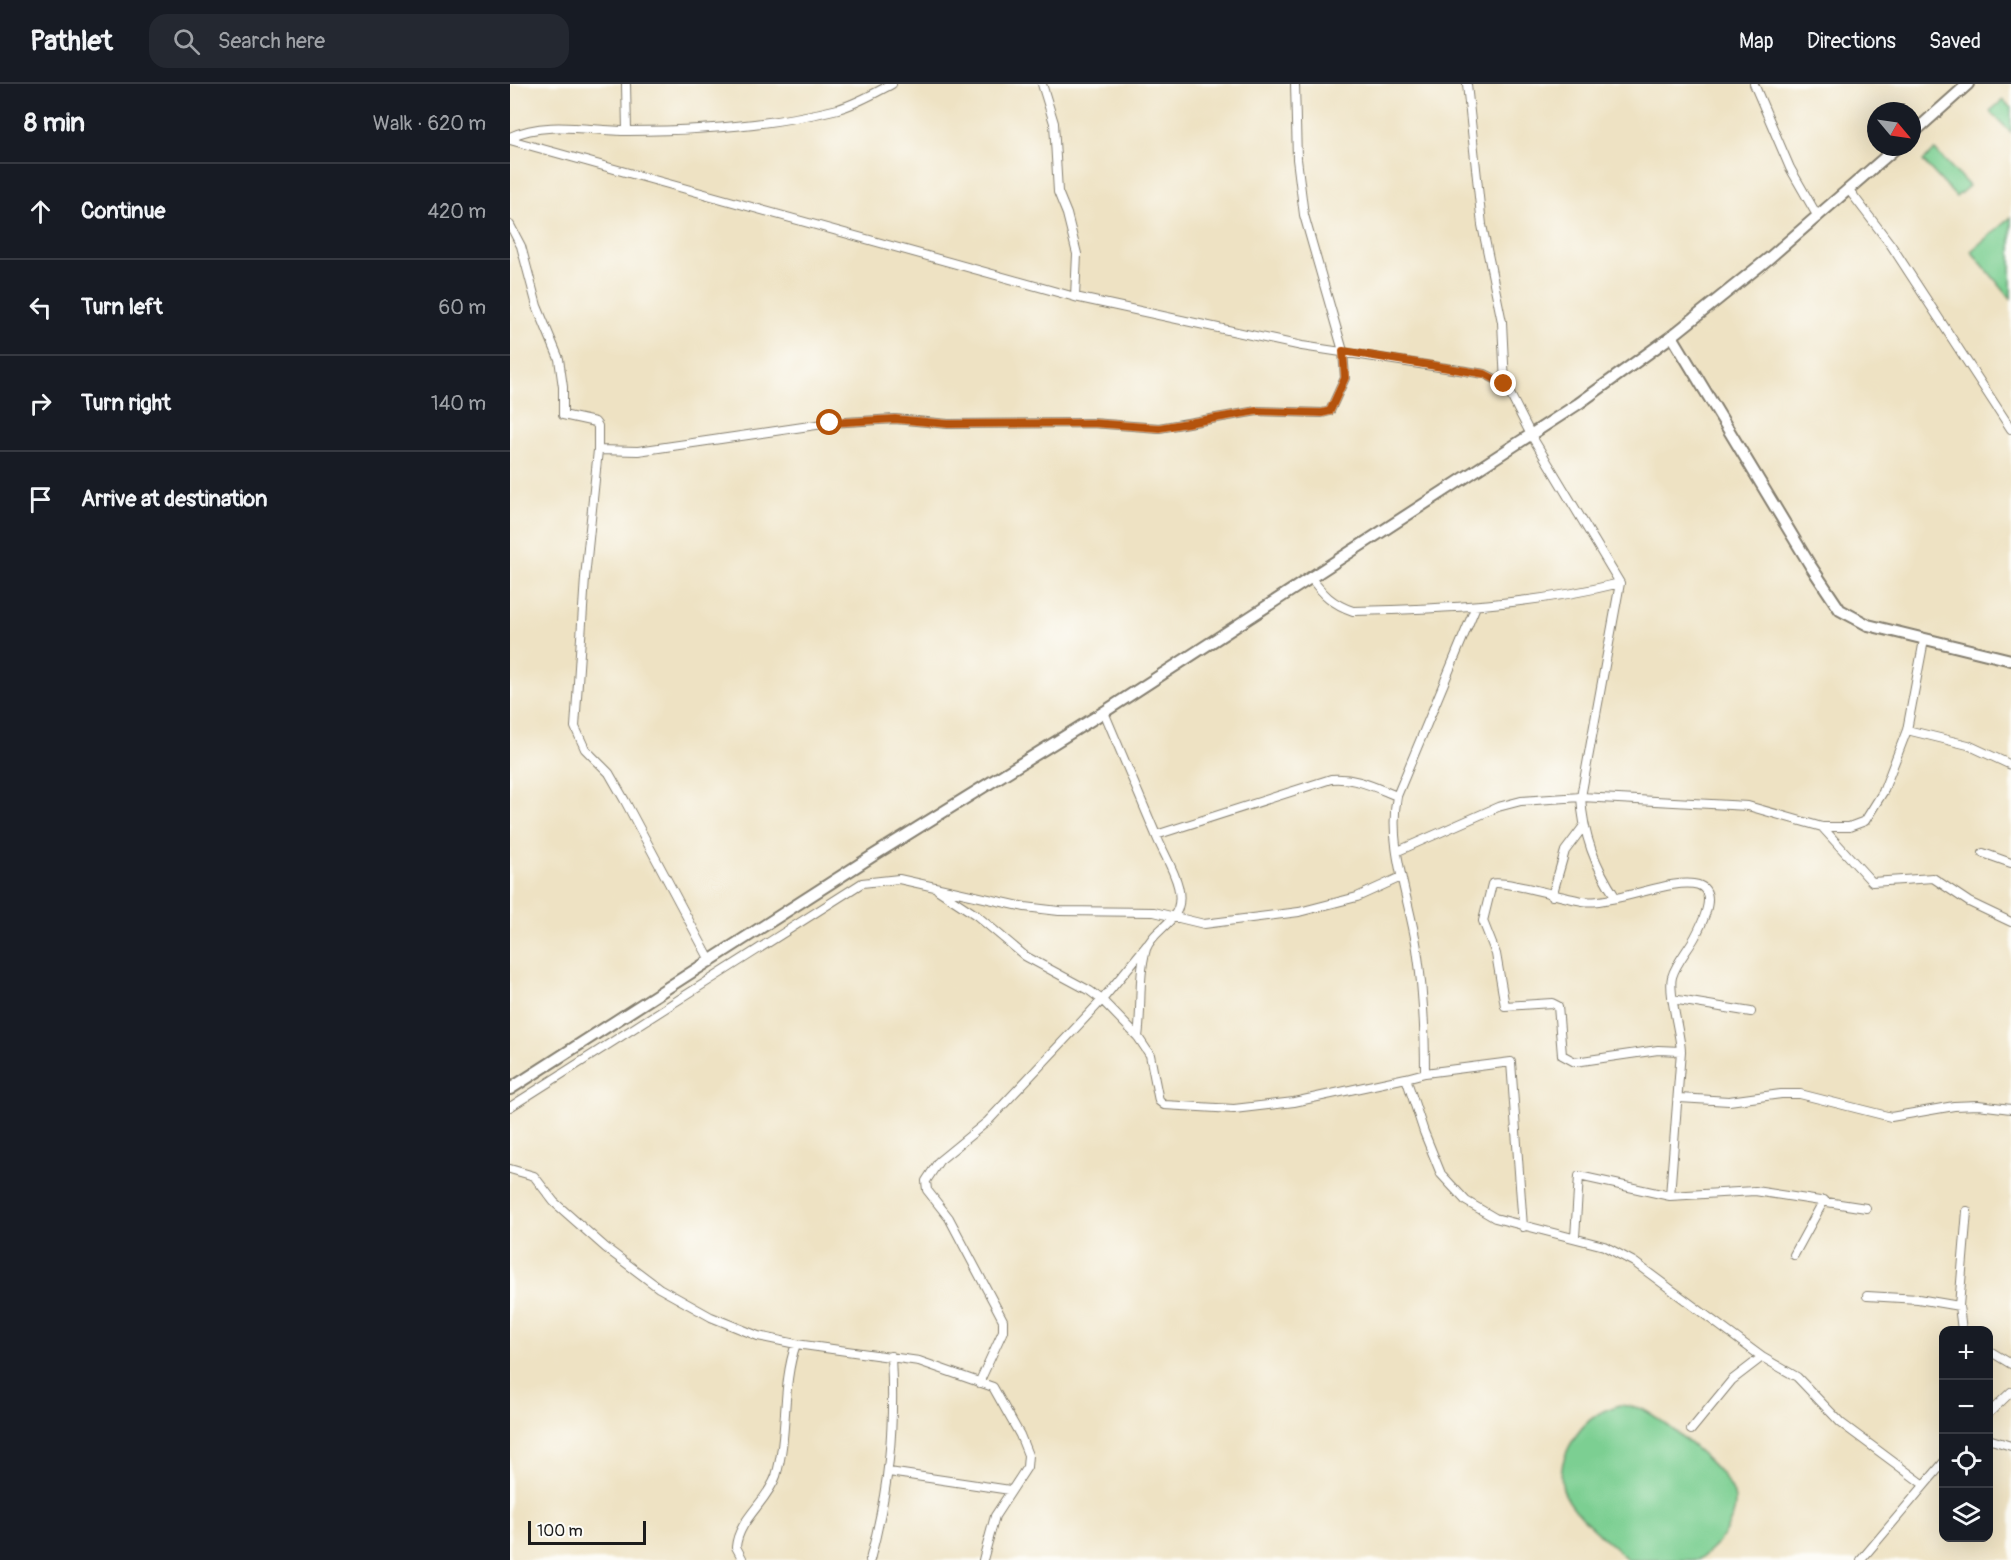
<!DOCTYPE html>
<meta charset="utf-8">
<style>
body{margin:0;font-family:Pangolin,sans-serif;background:#242831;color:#f1f3f6}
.controls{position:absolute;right:18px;bottom:18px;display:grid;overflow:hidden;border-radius:12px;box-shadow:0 6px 24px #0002}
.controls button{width:54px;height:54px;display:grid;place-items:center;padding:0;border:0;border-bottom:2px solid #363941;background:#171b24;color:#f1f3f6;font:30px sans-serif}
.compass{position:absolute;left:1357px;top:18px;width:54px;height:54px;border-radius:50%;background:#171b24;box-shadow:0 6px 24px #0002;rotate:119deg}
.scale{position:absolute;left:18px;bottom:15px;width:118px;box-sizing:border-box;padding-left:6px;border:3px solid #1c1c1c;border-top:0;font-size:16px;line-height:21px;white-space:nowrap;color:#1c1c1c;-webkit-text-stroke:4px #fdfcf7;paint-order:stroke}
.stop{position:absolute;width:18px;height:18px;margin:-14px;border:4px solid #b45309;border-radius:50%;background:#fff}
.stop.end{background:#b45309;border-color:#fff;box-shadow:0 2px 6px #0008}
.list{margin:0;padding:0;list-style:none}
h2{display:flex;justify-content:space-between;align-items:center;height:78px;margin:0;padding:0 24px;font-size:26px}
h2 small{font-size:20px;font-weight:400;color:#9ea1a6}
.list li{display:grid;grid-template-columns:39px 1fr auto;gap:18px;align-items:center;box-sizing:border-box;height:96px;padding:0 24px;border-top:2px solid #363941}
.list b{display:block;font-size:22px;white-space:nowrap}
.list em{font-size:20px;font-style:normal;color:#9ea1a6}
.icon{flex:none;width:33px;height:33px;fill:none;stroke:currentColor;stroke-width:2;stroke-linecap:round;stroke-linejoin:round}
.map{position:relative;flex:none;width:1501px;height:1476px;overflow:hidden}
header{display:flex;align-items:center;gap:36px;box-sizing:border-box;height:84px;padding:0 30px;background:#171b24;border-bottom:2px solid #363941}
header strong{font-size:28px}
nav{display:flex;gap:33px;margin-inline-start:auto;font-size:21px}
.search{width:420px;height:54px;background:#242831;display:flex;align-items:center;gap:15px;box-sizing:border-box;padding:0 21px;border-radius:18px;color:#9ea1a6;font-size:22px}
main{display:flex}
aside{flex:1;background:#171b24}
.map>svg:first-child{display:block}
.green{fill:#7bcf92;stroke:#4c7657;stroke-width:1.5}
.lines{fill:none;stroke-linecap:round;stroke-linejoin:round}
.street-casing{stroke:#857f70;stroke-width:10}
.secondary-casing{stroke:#857f70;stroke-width:14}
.street{stroke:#fff;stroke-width:8}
.secondary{stroke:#fff;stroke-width:10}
.route{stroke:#b45309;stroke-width:8}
</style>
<header>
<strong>Pathlet</strong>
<div class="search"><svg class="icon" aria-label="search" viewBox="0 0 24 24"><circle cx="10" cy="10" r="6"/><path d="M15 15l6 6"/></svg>Search here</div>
<nav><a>Map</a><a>Directions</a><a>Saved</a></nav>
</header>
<main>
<aside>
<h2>8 min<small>Walk · 620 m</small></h2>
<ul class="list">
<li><svg class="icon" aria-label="ahead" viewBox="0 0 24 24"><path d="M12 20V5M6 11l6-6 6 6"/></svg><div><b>Continue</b></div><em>420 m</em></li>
<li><svg class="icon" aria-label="left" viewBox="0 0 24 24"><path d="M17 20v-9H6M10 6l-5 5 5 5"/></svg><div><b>Turn left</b></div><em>60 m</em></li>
<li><svg class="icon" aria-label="right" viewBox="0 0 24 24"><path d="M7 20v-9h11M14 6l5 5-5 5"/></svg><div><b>Turn right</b></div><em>140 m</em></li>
<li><svg class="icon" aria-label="arrive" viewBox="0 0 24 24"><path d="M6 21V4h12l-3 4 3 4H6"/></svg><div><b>Arrive at destination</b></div></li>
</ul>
</aside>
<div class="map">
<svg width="1501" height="1476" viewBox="0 0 1501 1476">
<rect width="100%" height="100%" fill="#fdfcf7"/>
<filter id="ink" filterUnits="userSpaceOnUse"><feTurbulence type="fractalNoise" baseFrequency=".0167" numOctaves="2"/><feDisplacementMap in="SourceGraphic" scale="12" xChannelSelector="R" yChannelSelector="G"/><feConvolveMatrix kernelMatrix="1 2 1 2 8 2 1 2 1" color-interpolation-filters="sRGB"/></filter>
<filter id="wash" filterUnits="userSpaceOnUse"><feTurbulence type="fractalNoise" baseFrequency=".008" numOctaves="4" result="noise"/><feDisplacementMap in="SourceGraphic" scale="24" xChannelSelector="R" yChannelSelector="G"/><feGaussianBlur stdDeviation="1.35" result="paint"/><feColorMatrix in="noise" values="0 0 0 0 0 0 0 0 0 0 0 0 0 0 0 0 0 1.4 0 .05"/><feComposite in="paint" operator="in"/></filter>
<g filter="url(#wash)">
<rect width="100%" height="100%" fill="#eee2c3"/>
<path class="green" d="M1493 16 1501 24V49L1480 27Z
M1425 66 1459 102 1446 113 1413 77Z
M1501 133V215L1461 167Z
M1109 1321C1116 1322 1125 1322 1132 1325 1154 1336 1218 1387 1224 1411 1230 1433 1207 1465 1188 1476H1118C1101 1459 1059 1428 1053 1405 1045 1378 1066 1344 1088 1330 1094 1326 1102 1324 1109 1321Z"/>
</g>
<g filter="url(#ink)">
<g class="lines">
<defs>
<path id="street" d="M116 0 117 47
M532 0 544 39 548 108 557 130 567 170 565 213
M957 0 972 141 992 238 995 300
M1244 0 1280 84 1308 133
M0 53C37 36 78 47 118 47 188 47 259 42 328 25 346 20 365 9 382 0
M0 56 565 213 792 262 975 290 995 300 1021 351 1110 499 1071 713 1011 717 988 723 888 767
M1339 106 1381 161 1501 345
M0 141 11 162 27 222 49 275 53 303V331L85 338 88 342V366L128 367 320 339 385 335 438 340 582 339 649 344 747 327 812 329 820 327 835 294 833 267 794 131 787 75 785 0
M88 366 75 494 65 643 75 665 99 689 115 717 201 878
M800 493C813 510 822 520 843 527 933 525 1022 521 1110 499
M594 628 646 751 821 695C846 693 864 703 887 712 877 763 900 816 907 865 913 906 915 948 915 989L896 994 914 1048 931 1090 956 1117 985 1134 1094 1162 1124 1178 1252 1273 1287 1293 1331 1339 1413 1400
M1397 646 1458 661 1501 681
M887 712 966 522
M1312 743 1362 798 1423 794 1459 818 1501 838
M1473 769 1501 779
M428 806 466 831 515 872 580 907 592 916 628 953 640 971 649 1017 654 1021 724 1025 784 1018 896 994
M1042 812 1055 767 1073 743
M1106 814C1095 816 1084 819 1073 817 1057 815 991 795 982 800L973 837 986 870 995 922 1042 919 1048 922 1052 971 1065 978 1148 966 1171 967
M1162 915 1241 928
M628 953C632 925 628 892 636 865 641 851 655 844 663 833 682 810 655 775 646 751
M915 989 1001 978 1013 1143
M1169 1014 1219 1017 1271 1010H1290L1381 1033 1444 1022 1468 1021 1501 1025
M0 1023 352 799 389 795 515 823 549 827 644 828 694 840 789 828 847 813 891 793
M0 1085 24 1092 44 1118 96 1164 149 1204 201 1233 248 1252 286 1260 409 1277 483 1303 510 1351 518 1371 517 1383 485 1432 473 1476
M1160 1112 1171 967C1170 947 1158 909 1162 893 1166 879 1178 866 1185 853 1230 769 1147 807 1106 814 1085 782 1073 751 1071 713L1238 722 1312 743H1339L1355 737 1373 708 1397 646 1414 556
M1065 1153 1069 1092 1160 1112 1245 1107 1356 1124
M1284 1171 1314 1116
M1357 1212 1408 1215 1449 1222
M1452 1246 1449 1222 1457 1127
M1478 1266 1501 1280
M469 1299 493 1247V1236L439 1134 417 1106 416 1097 429 1077 478 1037 592 916 637 861
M1478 1330 1501 1308
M1181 1346 1222 1296 1252 1273
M1478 1355 1501 1362
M379 1388 500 1406
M233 1476 226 1463C228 1436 257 1418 266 1392 279 1349 271 1302 286 1260
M360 1476C379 1404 385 1345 381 1272
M1351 1476 1434 1378"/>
<path id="secondary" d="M1402 50 1458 0
M1162 252 1300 481 1330 526 1358 541 1501 576
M0 1005 364 771 594 628 1068 320 1162 252 1258 175 1387 63"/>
</defs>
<use href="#street" class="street-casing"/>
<use href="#secondary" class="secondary-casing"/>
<use href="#street" class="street"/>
<use href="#secondary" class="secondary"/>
</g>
</g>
<g class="lines" filter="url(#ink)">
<path class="route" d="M320 339 385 335 438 340 582 339 649 344 747 327 812 329 820 327 835 294 833 267 975 290 994 300"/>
</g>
</svg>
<div class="controls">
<button>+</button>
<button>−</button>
<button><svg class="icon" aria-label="locate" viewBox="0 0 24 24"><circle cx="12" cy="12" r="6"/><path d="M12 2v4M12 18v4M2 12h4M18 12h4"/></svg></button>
<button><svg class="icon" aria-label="layers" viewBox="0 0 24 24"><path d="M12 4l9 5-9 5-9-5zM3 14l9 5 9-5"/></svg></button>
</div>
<svg class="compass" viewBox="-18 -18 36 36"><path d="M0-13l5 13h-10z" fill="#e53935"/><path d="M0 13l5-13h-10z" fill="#9ea1a6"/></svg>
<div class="scale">100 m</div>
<div class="stop" style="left:320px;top:339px"></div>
<div class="stop end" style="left:994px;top:300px"></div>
</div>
</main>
